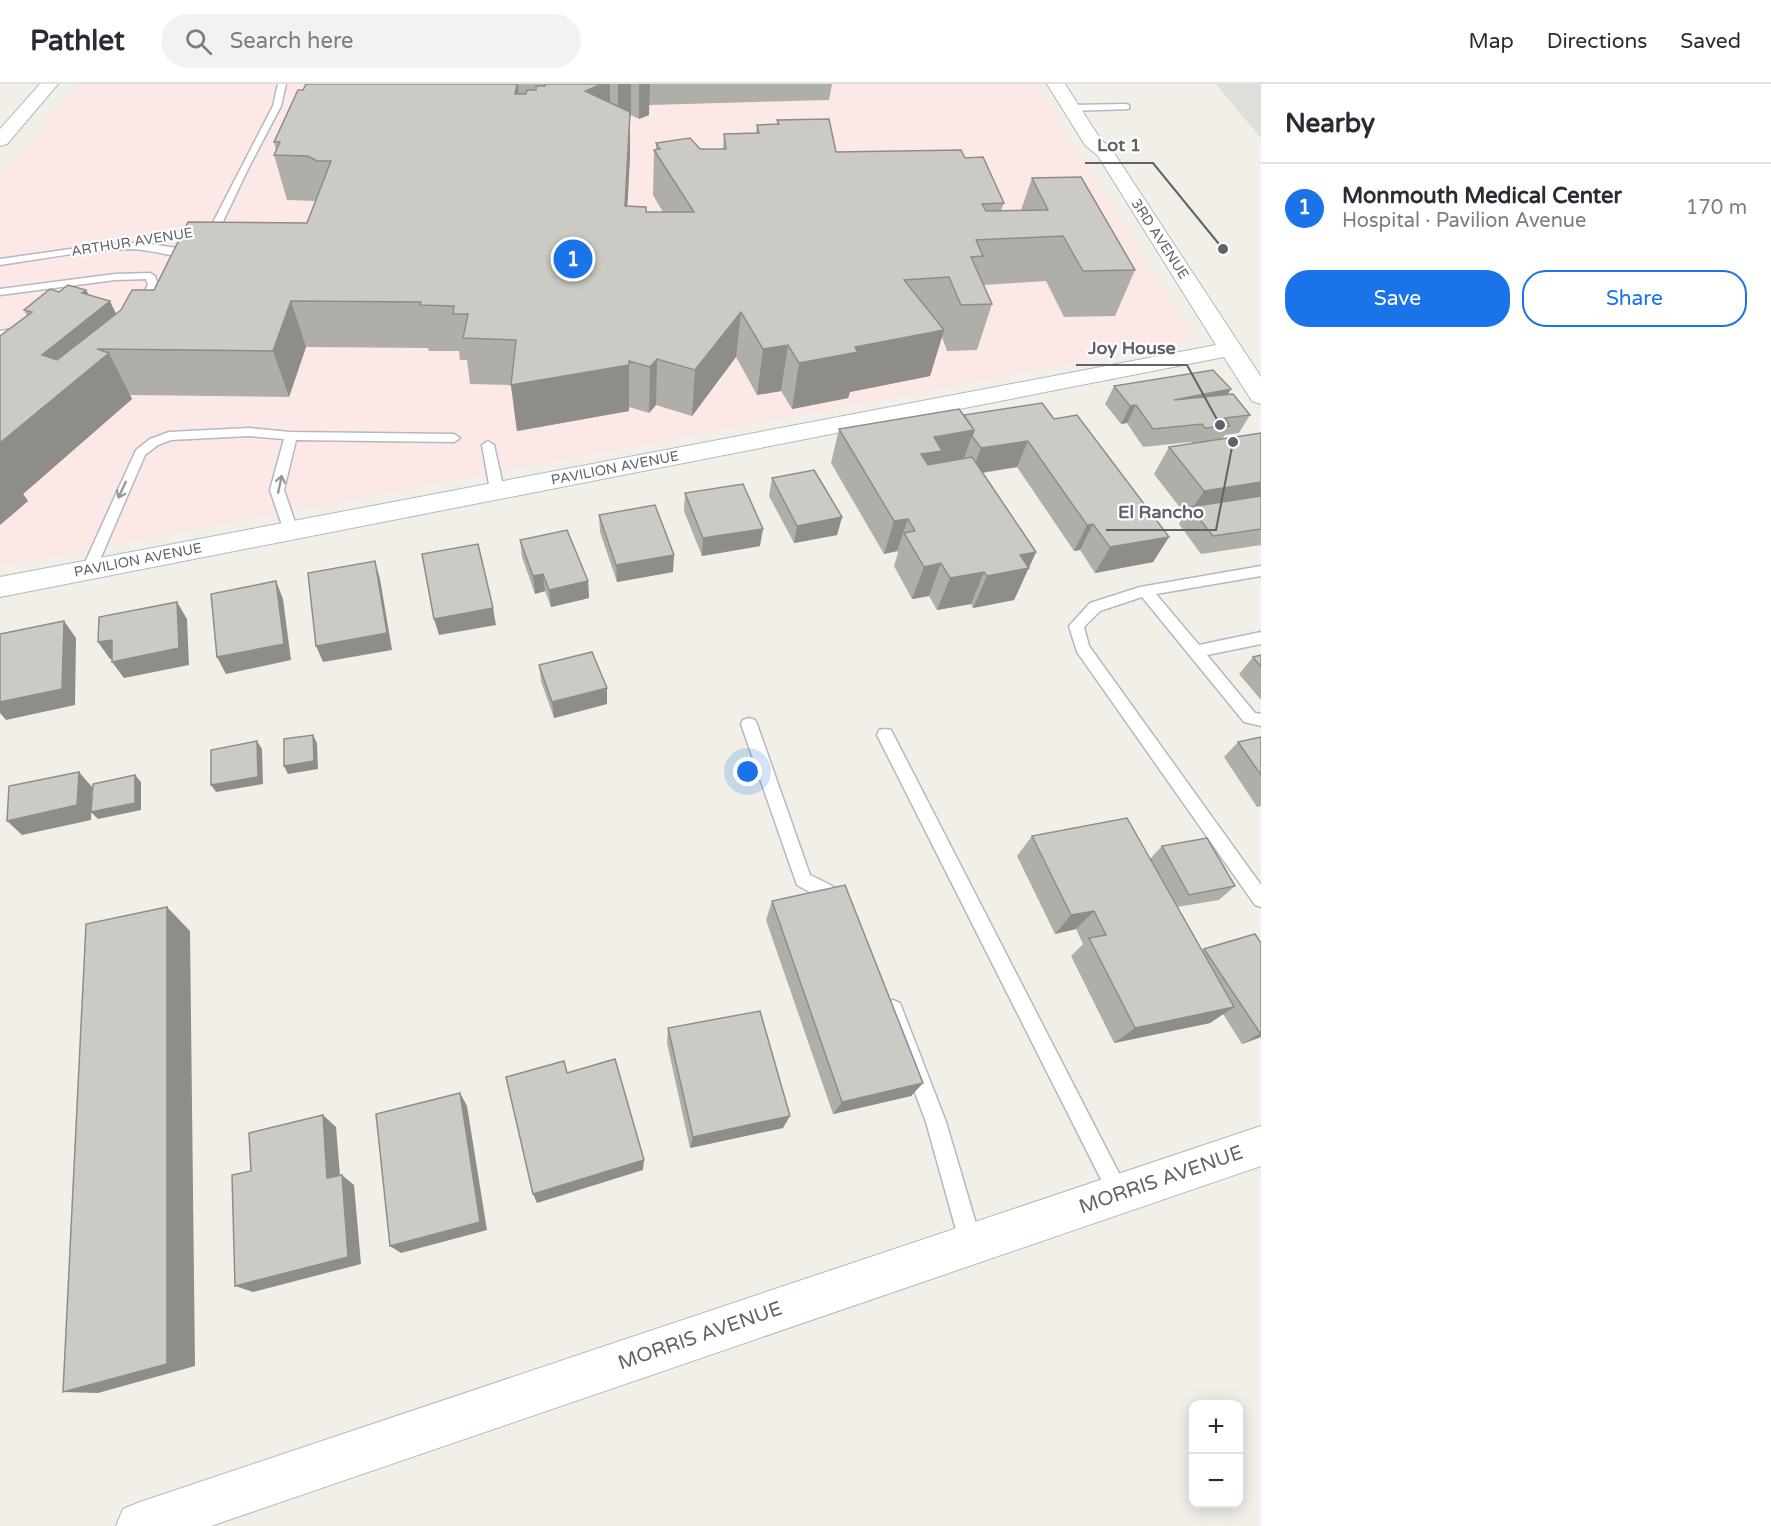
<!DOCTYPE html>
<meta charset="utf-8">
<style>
body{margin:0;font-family:"Varela Round",sans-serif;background:#f2f2f3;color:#2b2b33}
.controls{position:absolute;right:18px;bottom:18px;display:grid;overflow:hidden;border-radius:12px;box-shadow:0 3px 15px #0003}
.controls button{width:54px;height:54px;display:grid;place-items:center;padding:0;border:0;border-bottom:2px solid #e1e1e2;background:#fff;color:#2b2b33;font:30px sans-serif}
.you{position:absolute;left:748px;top:688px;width:21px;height:21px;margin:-15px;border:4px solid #fff;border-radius:50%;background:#1a73e8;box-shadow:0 0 0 9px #1a73e833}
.badge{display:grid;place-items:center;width:39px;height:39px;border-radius:50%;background:#1a73e8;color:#fff;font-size:20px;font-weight:700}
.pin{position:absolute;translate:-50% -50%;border:3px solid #fff;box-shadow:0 2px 6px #0006}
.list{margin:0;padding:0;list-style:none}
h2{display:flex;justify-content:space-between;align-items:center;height:78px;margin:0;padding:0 24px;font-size:26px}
h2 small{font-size:20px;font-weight:400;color:#7c7c81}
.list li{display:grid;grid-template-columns:39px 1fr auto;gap:18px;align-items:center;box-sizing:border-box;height:90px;padding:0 24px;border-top:2px solid #e1e1e2}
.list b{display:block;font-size:22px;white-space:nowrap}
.list p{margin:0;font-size:20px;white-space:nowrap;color:#7c7c81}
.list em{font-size:20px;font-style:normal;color:#7c7c81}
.actions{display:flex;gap:12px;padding:18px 24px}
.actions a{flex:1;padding:14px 0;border:2px solid #1a73e8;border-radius:24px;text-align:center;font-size:21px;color:#1a73e8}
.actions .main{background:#1a73e8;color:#fff}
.icon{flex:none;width:33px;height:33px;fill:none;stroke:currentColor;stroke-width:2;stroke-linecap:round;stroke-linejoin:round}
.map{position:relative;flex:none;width:1261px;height:1442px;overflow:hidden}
header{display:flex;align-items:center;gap:36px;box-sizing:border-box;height:84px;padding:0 30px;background:#fff;border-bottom:2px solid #e1e1e2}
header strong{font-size:28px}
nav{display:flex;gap:33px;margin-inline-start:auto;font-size:21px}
.search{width:420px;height:54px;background:#f2f2f3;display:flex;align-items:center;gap:15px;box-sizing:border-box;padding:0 21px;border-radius:33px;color:#7c7c81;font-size:22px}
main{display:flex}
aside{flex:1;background:#fff}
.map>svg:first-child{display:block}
.industrial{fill:#e0deda}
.medical{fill:#fce8e6}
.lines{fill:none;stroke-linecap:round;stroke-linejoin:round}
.service-casing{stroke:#b5b8bc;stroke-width:3}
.minor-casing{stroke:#b5b8bc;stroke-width:2}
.tertiary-casing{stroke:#b5b8bc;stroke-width:2}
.service{fill:#fff;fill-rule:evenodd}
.minor{fill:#fff;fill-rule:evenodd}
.tertiary{fill:#fff;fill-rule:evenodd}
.wall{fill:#afaea9}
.shaded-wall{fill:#8f8d8a}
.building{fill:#cccac5;stroke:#8f8d8a;stroke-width:1.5}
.oneway{stroke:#979a9d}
.labels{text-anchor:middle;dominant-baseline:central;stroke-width:4.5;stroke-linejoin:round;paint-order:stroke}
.far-street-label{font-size:14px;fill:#5f6368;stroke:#fff}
.near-street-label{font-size:20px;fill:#5f6368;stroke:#fff}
.leader{fill:none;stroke:#5f6368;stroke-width:2}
.callout-dot{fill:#5f6368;stroke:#fff;stroke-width:2}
.callout-label{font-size:18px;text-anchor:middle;font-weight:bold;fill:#5f6368;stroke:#fff;stroke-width:4.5;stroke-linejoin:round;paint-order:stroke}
</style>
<header>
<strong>Pathlet</strong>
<div class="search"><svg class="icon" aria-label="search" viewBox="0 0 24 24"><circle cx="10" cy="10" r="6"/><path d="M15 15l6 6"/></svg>Search here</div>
<nav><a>Map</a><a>Directions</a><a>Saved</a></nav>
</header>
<main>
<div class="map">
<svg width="1261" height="1442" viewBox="0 0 1261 1442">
<rect width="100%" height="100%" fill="#f1efe8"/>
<path class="industrial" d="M1216 0H1261V54L1239 28Z"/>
<path class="medical" d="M80 0H1037L1195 256 0 482V94Z"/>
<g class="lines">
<defs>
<path id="service" d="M278 0H286L281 22 249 83 207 171C181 178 156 165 129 165 86 166 42 175 0 181V175L106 160 143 159 138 156 139 154 204 143 209 146 273 22ZM208 148 197 167 143 159 204 149Z
M1126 20 1129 21V25L1071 27 1067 24 1071 21Z
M150 189 155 192 158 201 144 226 140 227 134 224 148 201 146 195 115 196 0 211V205L115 190Z
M27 243 31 244V248L0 253V247Z
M249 344 290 348 454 350 460 354 454 358 296 356 284 406 298 447 291 452 284 447 270 406 284 355 249 352 171 356 158 361 145 371 96 485 89 490 84 489 82 485 136 366 150 355 169 348Z
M488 357 494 361 504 406 497 410 490 406 482 361Z
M1261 482V492L1156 510 1199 561 1261 548V560L1207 571 1255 629 1261 630V642L1244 638 1142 513 1100 527 1084 543 1089 562 1261 801V823L1255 821 1077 568 1069 542 1090 519 1140 503Z
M749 634 755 636 757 640 810 791C824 798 842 804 849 820L846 826 840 828 834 826 824 816 797 801 741 640 743 636Z
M885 645 891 646 1126 1103 1129 1110 1126 1117 1119 1120 1112 1117 877 651 879 646Z
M893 916 900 919 946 1038 982 1160 979 1168 971 1171 963 1168 960 1160 926 1038 884 925 886 919Z"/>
<path id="minor" d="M1047 0H1065L1099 53 1114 69 1261 293V320L1252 317 1224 273 0 513V493L1216 261 1098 72 1085 61Z
M1261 1042V1082L211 1442H116L123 1425 140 1418Z"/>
<path id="tertiary" d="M40 0H58L7 60 0 62V45Z"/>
</defs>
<use href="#service" class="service-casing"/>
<use href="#minor" class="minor-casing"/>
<use href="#tertiary" class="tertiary-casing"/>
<use href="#service" class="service"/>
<use href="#minor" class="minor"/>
<use href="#tertiary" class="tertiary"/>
</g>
<path class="wall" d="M306 0H832L829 16 649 21V31L639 35 631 31 630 32V73L627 122 646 128H663L653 111 654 66H656V59L700 65H723L724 50 756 49 757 41 777 40V36L836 68 965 74 1004 119 1001 127 1021 126 1032 94 1135 186 1115 232 1064 233 1046 197 984 201 992 220 977 266 947 267 942 253 930 292 850 308 848 314 792 325 781 307 757 311 736 273 692 332 656 321 649 329 629 323V327L517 347 511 301 470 300 467 276H460L459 267H429L428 264 306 263 289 313 130 311 132 315 23 410 28 417 0 441V252L27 232 24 226 59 208 86 206 89 211 116 230 154 206 307 139 316 117 287 116 274 71 276 67 274 58Z
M1114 302 1231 305 1228 310 1250 331 1239 349 1225 351 1222 355 1261 349V461L1201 470 1179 440 1185 430 1154 390 1169 363 1192 360 1191 358 1143 363 1127 339 1121 340 1105 320Z
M964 331 1054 335 1169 453 1153 478 1095 489 1080 466 1074 467 1017 383 983 389 1036 468 1014 516 973 524 971 520 937 526 929 512 912 515 894 482 898 469 897 467 884 470 831 379 839 345Z
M772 394 842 433 837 451 794 459 769 412Z
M685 409 760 462 702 472 684 427Z
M599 431 673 488 617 498 600 448Z
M520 456 588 497 589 514 551 523 545 507 535 510 522 473Z
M1261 571V616L1239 590 1253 573Z
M539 581 607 620 554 634 541 597Z
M1261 653V722L1257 723 1224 673 1238 658Z
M1032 752 1150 775 1162 762 1235 802 1219 816 1177 823 1202 867 1204 865 1261 859V953L1242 960 1223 930 1210 939 1114 959 1071 872 1083 860 1076 845 1055 850 1017 772Z
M772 817 923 999 911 1012 833 1030 766 836Z
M668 944 783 1044 690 1064 667 959Z"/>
<path class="shaded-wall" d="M517 0H518L521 39 515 10Z
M602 0H610V41L585 7Z
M618 0H631V31L630 32V73L625 168V122L618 37Z
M639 0H650L649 31 639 35Z
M86 206 97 227 110 217 132 263 97 265 109 269 132 315 23 410 28 417 0 441V359L42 271 82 209Z
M291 217 306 263 289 313 273 267Z
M741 228 736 273 692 332 695 286Z
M944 246 930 292 850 308 848 314 792 325 799 279 855 263Z
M788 261 781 307 757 311 763 265Z
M657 275 656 321 649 329 650 283Z
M629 281V327L517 347 511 301Z
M1231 305 1220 324 1174 316Z
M1136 321 1127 339 1121 340 1130 322Z
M974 346 962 380 931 400 921 370 934 353Z
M1028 357 1017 383 971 390 981 364Z
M1261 398V421L1192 425 1204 407Z
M842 433 837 451 794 459 797 442Z
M908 435 897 467 884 470 894 437Z
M1093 440 1080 466 1074 467 1087 441Z
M763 445 760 462 702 472 703 454Z
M1169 453 1153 478 1095 489 1110 463Z
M1036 468 1014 516 973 524 987 492 1020 471Z
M674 471 673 488 617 498 616 481Z
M375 477 380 495 392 566 323 578 316 562Z
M941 479 929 512 912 515 924 483Z
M984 488 971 520 937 526 950 494Z
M543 490 545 507 535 510 533 492Z
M276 497 283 515 291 576 226 590 217 573Z
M588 497 589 514 551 523 549 506Z
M177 518 187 535 189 581 124 594 112 578Z
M493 524 496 541 439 551 434 535Z
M64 537 76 554 75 621 6 636 0 629V618Z
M112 556 124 572 110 575 98 558Z
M607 604V620L554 634 552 618Z
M313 651 317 659 318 685 288 690 284 682Z
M257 657 262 665 263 700 216 708 211 701Z
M79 688 92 703 91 736 22 751 7 737Z
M135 691 141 698V726L98 735 91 728Z
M167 823 190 847 195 1282 98 1309 63 1308Z
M1094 827 1076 845 1055 850 1071 831Z
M1234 923 1210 939 1114 959 1135 944Z
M1261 949V953L1242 960Z
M923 999 911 1012 833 1030 842 1018Z
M460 1009 467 1022 487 1146 401 1169 390 1162Z
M323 1031 336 1043 341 1104 327 1094Z
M790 1032 783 1044 690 1064 693 1053Z
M644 1076 643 1086 537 1119 533 1110Z
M342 1091 354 1101 361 1180 253 1208 235 1202Z"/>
<path class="building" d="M306 0H517L515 10H526L527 6H536V2H545V0H602L585 7 630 28 625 122 646 123V128H694L654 66 660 65 656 59 690 54 700 65H726L724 50 759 49 757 41 779 40 777 36 829 35 836 68 961 66 965 74 983 73 1004 119 982 120 986 127 1048 126 1032 94 1081 93 1135 186 1083 187 1063 152 976 156 983 172 971 173 992 220 961 221 949 193 904 196 944 246 855 263 858 268 799 279 788 261 763 265 741 228 695 286 657 275 650 283 629 277V281L511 301 516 256 463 254 468 230H453L454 222 420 221 421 218 291 217 273 267 97 265 109 269 0 359V252L32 228 24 226 50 205 59 208 68 201 86 206 82 209 110 217 42 271 57 276 121 226 132 206H154L188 138 307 139 331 77H317L308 72 274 71 280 58H274L298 6H303Z
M1213 286 1231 305 1174 316 1233 310 1250 331 1225 334 1230 342 1205 344 1202 340 1153 345 1136 321 1130 322 1114 302Z
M1042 319 1054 335 1077 331 1169 453 1110 463 1093 440 1087 441 1028 357 981 364 972 352 974 346 964 331Z
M959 325 974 346 934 353 942 367 921 370 928 381 972 373 1036 468 1020 471 1029 484 987 492 984 488 950 494 941 479 924 483 904 449 915 447 908 435 894 437 839 345Z
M1261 349V398L1204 407 1169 363Z
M814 386 842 433 797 442 772 394Z
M743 400 763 445 703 454 685 409Z
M1261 412V445L1213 452 1190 423Z
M655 421 674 471 616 481 599 431Z
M567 446 588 497 549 506 543 490 533 492 520 456Z
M478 460 493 524 434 535 422 470Z
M375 477 387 549 316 562 308 489Z
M276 497 284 560 217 573 211 510Z
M177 518 179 564 112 578V556L98 558 99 533Z
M64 537 62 605 0 618V550Z
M592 568 607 604 552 618 539 581Z
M1261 571V583L1253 573Z
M313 651 314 677 284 682V655Z
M1261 653V691L1238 658Z
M257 657 258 693 211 701V666Z
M79 688 77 721 7 737 9 702Z
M135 691V719L91 728 93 700Z
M1127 734 1234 923 1135 944 1089 854 1106 851 1094 827 1071 831 1032 752Z
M1207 754 1235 802 1189 811 1162 762Z
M845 801 923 999 842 1018 772 817Z
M167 823V1280L63 1308 86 840Z
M1255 850 1261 859V949H1260L1204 865Z
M760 927 790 1032 693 1053 668 944Z
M615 975 644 1076 533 1110 506 993 564 977 567 989Z
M460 1009 480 1138 390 1162 376 1030Z
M323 1031 327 1094 342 1091 348 1173 235 1202 232 1091 251 1087 249 1049Z"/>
<defs><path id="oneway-shaft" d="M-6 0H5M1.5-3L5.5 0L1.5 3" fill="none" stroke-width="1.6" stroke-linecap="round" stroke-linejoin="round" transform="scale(1.5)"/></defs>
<g class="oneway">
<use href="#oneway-shaft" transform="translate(280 400) rotate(-78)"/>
<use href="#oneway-shaft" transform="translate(122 406) rotate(115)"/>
</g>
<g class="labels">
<g class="far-street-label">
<text transform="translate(1160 155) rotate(57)">3RD AVENUE</text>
<text transform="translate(132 158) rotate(-9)">ARTHUR AVENUE</text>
<text transform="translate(615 384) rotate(-11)">PAVILION AVENUE</text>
<text transform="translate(138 476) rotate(-11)">PAVILION AVENUE</text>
</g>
<g class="near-street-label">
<text transform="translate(1161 1096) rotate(-19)">MORRIS AVENUE</text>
<text transform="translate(700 1252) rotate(-19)">MORRIS AVENUE</text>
</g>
</g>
<path class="leader" d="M1223 165L1153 79H1085M1220 341L1187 281H1076M1233 358L1216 446H1106"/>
<g class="callout-dot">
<circle cx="1223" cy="165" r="6"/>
<circle cx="1220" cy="341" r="6"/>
<circle cx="1233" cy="358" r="6"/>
</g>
<g class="callout-label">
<text x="1119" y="67">Lot 1</text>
<text x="1132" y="270">Joy House</text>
<text x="1161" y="434">El Rancho</text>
</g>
</svg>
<div class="controls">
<button>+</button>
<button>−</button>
</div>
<div class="you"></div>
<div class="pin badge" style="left:573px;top:175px">1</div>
</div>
<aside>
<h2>Nearby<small></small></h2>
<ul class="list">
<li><span class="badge">1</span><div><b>Monmouth Medical Center</b><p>Hospital · Pavilion Avenue</p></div><em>170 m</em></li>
</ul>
<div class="actions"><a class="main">Save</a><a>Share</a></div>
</aside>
</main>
